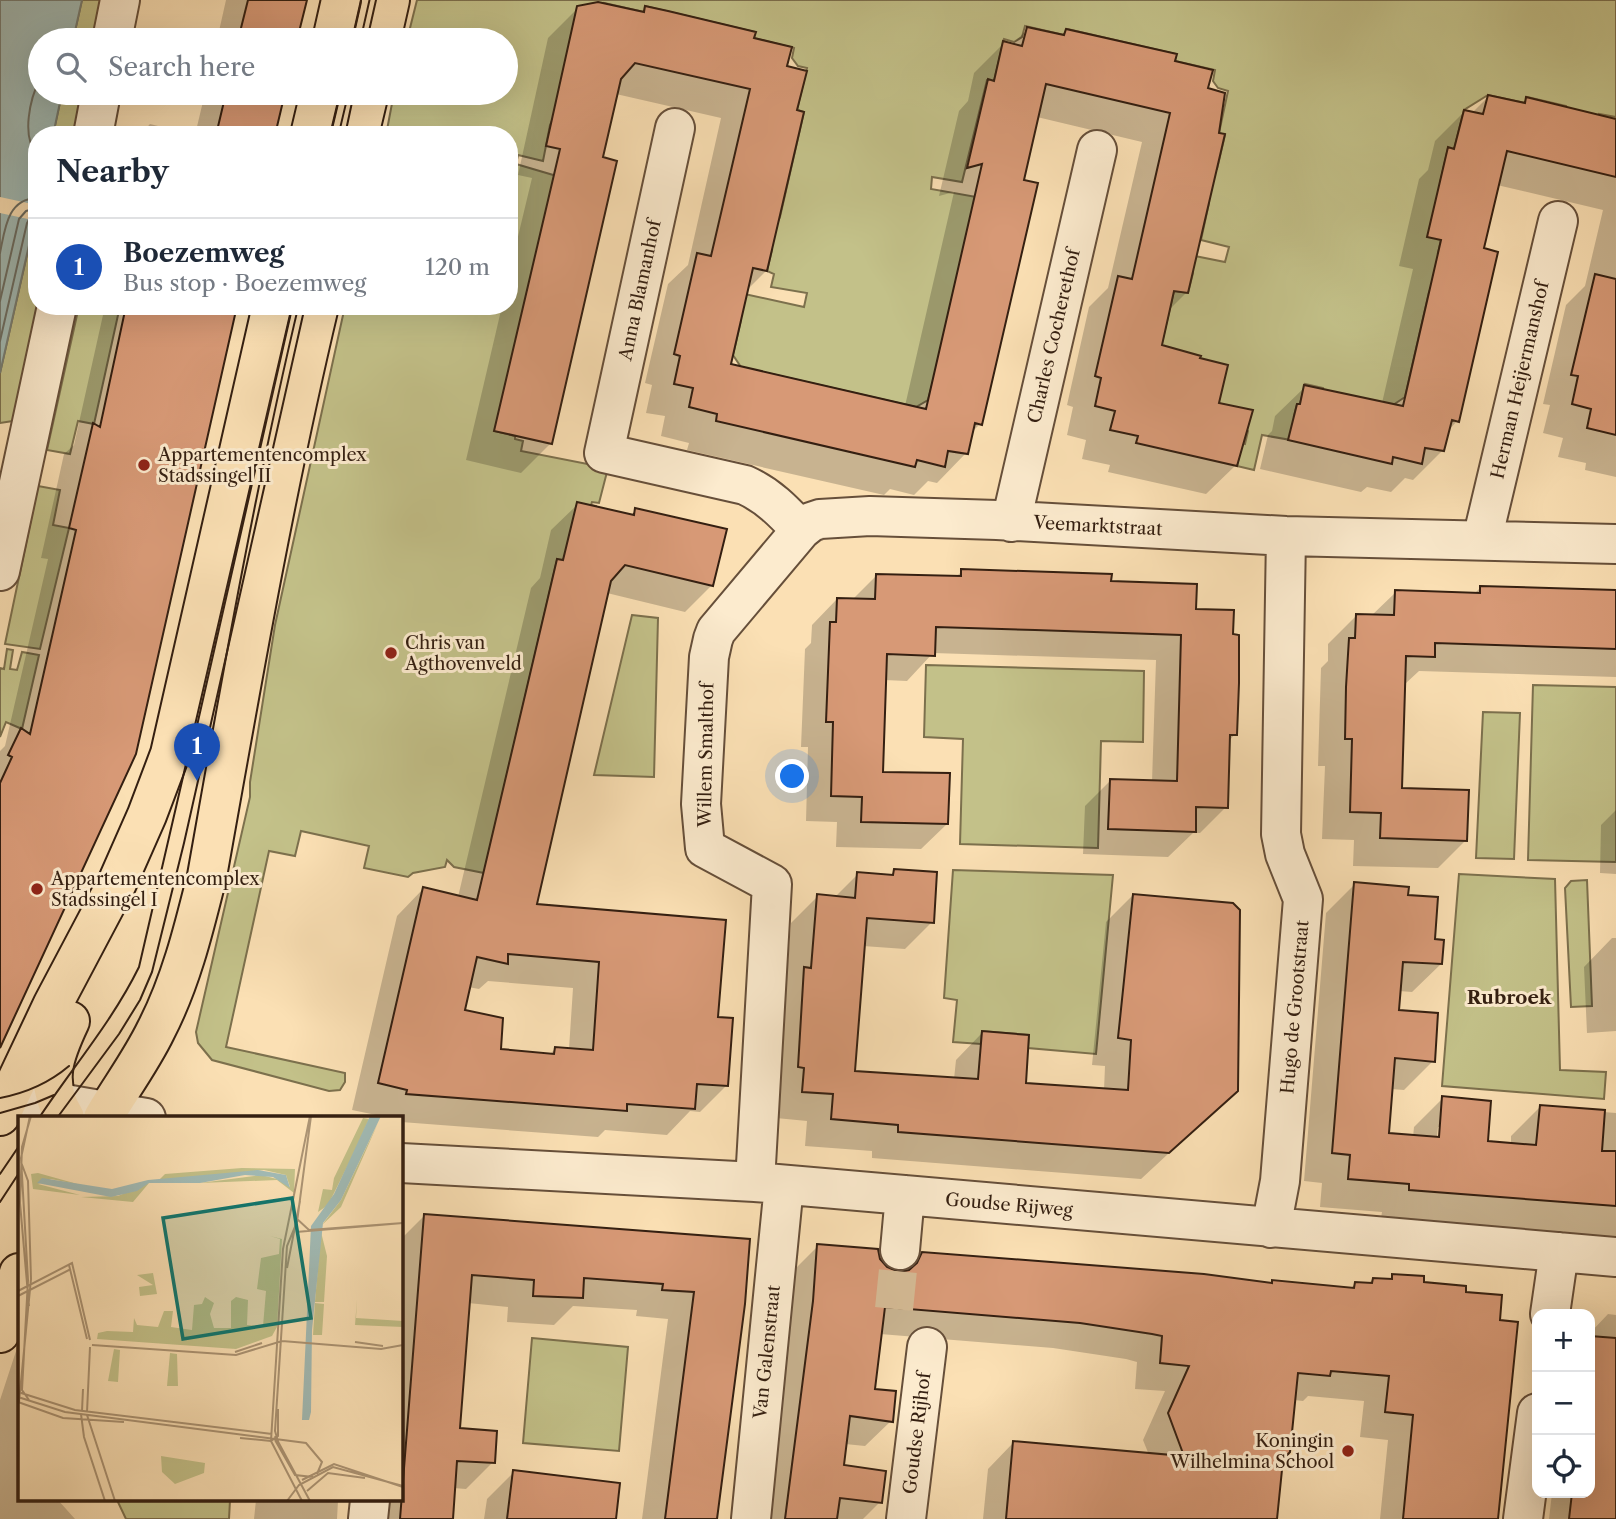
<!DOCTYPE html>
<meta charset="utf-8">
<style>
body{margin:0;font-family:"Libre Caslon Text",serif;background:#f2f2f3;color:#1f2937}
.controls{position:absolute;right:21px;bottom:21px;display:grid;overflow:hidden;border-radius:14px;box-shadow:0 7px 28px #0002}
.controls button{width:63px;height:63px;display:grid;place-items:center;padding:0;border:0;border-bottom:2px solid #e0e1e3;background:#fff;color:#1f2937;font:35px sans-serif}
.you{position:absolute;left:793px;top:777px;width:24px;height:24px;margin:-18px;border:5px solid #fff;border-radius:50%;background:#1a73e8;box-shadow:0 0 0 10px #1a73e833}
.badge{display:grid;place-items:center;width:46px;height:46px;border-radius:50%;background:#1a73e8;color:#fff;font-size:23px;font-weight:700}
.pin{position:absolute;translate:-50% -58px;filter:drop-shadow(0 2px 4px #0008)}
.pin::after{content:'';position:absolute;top:37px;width:24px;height:21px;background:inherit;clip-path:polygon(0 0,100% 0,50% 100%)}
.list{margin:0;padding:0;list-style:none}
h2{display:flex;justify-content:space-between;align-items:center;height:91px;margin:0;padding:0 28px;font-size:30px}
h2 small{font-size:23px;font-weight:400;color:#747a83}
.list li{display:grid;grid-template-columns:46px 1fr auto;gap:21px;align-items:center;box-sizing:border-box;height:98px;padding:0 28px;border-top:2px solid #e0e1e3}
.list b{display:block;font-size:26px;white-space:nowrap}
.list p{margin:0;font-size:23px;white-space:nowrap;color:#747a83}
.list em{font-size:23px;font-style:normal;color:#747a83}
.icon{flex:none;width:38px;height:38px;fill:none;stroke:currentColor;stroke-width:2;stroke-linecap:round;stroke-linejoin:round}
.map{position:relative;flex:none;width:1616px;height:1519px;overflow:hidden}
.search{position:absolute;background:#fff;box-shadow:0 7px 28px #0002;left:28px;top:28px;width:490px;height:77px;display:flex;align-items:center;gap:18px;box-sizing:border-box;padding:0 24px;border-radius:38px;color:#747a83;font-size:26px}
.panel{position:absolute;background:#fff;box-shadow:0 7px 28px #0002;left:28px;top:126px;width:490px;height:189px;border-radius:28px}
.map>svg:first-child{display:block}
.green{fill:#c3c189;stroke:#7c704d;stroke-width:2}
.water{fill:#a1bbb6;stroke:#757d74;stroke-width:2}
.pier{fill:#fbe0b4}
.shadow{fill:#0003;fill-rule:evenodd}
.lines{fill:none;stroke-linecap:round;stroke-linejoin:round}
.shore{stroke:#6a6d64;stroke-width:2}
.building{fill:#d79976;stroke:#341f11;stroke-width:2;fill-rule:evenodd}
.minor-tunnel{stroke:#d3b993;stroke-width:38;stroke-dasharray:38 19;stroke-linecap:butt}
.minor-casing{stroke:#664f3a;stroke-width:42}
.major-casing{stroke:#341f11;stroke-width:42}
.minor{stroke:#fcebce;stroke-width:38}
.major{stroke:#fbe0b4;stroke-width:38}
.tram{stroke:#341f11;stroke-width:2}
.poi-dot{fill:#8f2418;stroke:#fcebce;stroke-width:2.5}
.labels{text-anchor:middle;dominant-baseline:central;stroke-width:6;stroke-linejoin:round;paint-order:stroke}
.street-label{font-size:18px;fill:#341f11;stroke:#fcebce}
.poi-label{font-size:18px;fill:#341f11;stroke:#fcebce;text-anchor:start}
.neighbourhood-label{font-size:19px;font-weight:bold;fill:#341f11;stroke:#fcebce}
.inset-road{fill:none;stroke:#ab9373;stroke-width:2}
.view{fill:#0f766e;fill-opacity:0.15;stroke:#0f766e;stroke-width:3.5}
.inset-edge{fill:none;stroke:#341f11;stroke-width:3.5}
</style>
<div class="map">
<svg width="1616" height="1519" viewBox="0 0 1616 1519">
<rect width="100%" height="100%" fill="#fbe0b4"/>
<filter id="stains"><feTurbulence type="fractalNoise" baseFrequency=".00286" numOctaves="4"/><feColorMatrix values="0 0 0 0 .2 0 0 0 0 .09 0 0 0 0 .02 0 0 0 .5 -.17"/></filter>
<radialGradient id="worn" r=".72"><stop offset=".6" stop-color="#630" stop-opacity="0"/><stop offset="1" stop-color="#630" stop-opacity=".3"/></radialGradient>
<path class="green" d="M82 0H112L103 40H73Z
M417 0H1616V117L1599 114 1597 120 1565 112 1566 106 1527 97 1525 103 1488 95 1464 110 1454 149 1448 148 1440 183 1441 240 1438 253 1445 254 1429 292 1405 397 1393 405 1322 395 1323 388 1305 384 1300 404H1297L1294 416 1297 417 1291 440 1262 435 1254 470 1237 466 1242 443 1245 444 1248 431 1230 412 1154 377 1174 291 1188 293 1193 273 1190 255 1225 262 1229 247 1201 240 1209 203 1210 169H1217L1225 135 1219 133 1228 91 1218 88 1213 81 1215 70 1175 61 1176 54 1067 29 1064 35 1025 26 1022 37 1014 42 1004 39 994 81 987 80 962 182 932 177 931 189 982 198 928 400 916 407 741 367 733 355 741 320 740 293 804 307 807 293 771 287 774 274 767 271 772 250 766 249 780 217 804 112 797 110 807 68 798 66 792 58 794 48 754 38 755 32 645 6 644 12 604 3 600 15 550 125 543 161 518 155 516 164 560 177 495 431 515 436V439L523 441 521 451 608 468 599 503 592 502 591 505 596 506 593 521 563 560H557L484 873 454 867 447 860 445 867 413 873 408 877 364 868 369 846 301 831 295 856 269 851 226 1047 345 1073V1082L340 1090 329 1091 212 1060 198 1043 196 1032 250 797V782L275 625 345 306H509V135H386L394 93H506V40H407Z
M62 93H91L81 135H53Z
M34 224 37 225V306H43L19 420 0 423V373Z
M79 306H120L94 424 78 421 70 454 47 450Z
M38 486 60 490 53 525 69 528 40 649 5 644Z
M632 615 658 618 654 777 594 775Z
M7 649 13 650 10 669 17 670 22 652 39 655 22 729 6 722 0 737V668L4 669Z
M926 665 1144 671 1143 742 1101 741 1098 848 960 844 963 739 924 737Z
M1533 685 1616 687V862L1528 860Z
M1483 712 1520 713 1514 859 1476 858Z
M953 870 1113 875 1096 1054 1028 1048 1029 1035 982 1031 981 1044 953 1042 957 1000 944 998Z
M1459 874 1555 879 1560 1070 1606 1072 1604 1099 1442 1086Z
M1587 880 1592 1006 1571 1007 1565 888 1571 881Z
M532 1338 628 1347 619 1451 523 1443Z
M117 1500H230L229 1519H126Z"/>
<path class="water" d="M0 0H82L73 40H40V93H62L53 135H37V210L0 373Z"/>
<path class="pier" d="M0 197 37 205V221L0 213Z"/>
<path class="shadow" d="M226 0H305L296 40H217Z
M578 8 640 13 646 8 752 39 785 68 795 112 766 271 747 290 729 365 905 406 954 192 939 196 959 111 968 101 974 73 1004 43 1011 45 1028 29 1061 36 1067 30 1173 62 1206 90 1225 95 1187 292 1168 311 1160 346 1217 404 1236 465 1206 494 1108 472 1110 465 1082 459 1086 440 1067 435 1073 407 1067 405 1089 307 1108 288 1142 142 1037 117 1022 181 980 424 971 433 966 453 937 483 928 481 914 495 890 489 884 495 687 450 689 443 661 436 665 416 646 413 652 385 645 383 668 284 688 265 721 118 616 94 600 159 550 444 521 473 466 460 502 306H509V274L532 178 518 175 548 38Z
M205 93H283L274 135H195Z
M1488 97 1521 104 1527 99 1616 119V477L1585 470 1586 463 1558 457 1563 438 1543 433 1550 405 1543 404 1566 305 1585 286 1603 210 1497 185 1482 250 1457 421 1448 431 1443 450 1413 480 1405 478 1391 492 1367 487 1361 492 1260 469 1268 435 1272 431 1275 416 1305 387 1382 403 1413 269 1399 266 1419 179 1428 170 1435 141 1464 112 1472 113Z
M150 124 194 135H140Z
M105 306H235L0 1044V751L5 746 48 559 41 558 64 454 74 445Z
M578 504 630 516 636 510 712 585 685 612 607 593 534 906 717 1019 726 1086 700 1112 690 1111 667 1135 605 1130 598 1137 401 1122V1118H381V1116L352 1110 397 916 423 889 458 897 531 588 540 578 551 530ZM488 981 573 988 569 1049 556 1048 549 1055 499 1051 463 1011 468 987 479 989Z
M962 571 1109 583 1194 611 1235 734 1228 742 1226 807 1200 833H1193L1168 857 1083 854 1085 806 1110 781 1152 782 1156 660 933 653 907 681 884 680 881 774 947 824 921 849 836 847 837 822 806 821 808 747H801L805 649 811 643 812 625 837 599 852 600 877 575 955 578Z
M1481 587 1616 592V677L1419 671 1405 684 1400 789 1466 840 1438 868 1353 866 1354 840 1322 839 1325 766H1318L1321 668 1328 661V644L1356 616H1371L1396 592 1474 594Z
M1616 810V874L1600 873 1601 825Z
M895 871 932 922 905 949 863 946 853 1072 954 1079 956 1060 982 1033 1024 1084 1104 1090 1105 1066 1092 1065 1106 922 1133 895 1236 1091 1141 1179 872 1158V1151L805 1146 807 1121 776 1118 778 996 786 988 791 923 818 896 834 898 858 874 889 877Z
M1355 884 1406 896 1433 941 1441 964 1412 992 1399 991 1397 1012 1433 1061 1404 1090 1391 1089 1387 1134 1413 1137 1414 1127 1443 1098 1486 1142 1511 1144V1136L1540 1107 1616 1113V1237H1611L1606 1241 1381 1218 1382 1212 1320 1207 1322 1183 1304 1181 1326 913ZM1438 1127H1441L1440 1146 1436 1145Z
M1612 938H1616V1031L1587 1033 1584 967Z
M424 1216 748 1241 715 1519H642L668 1319 636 1316 637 1310 573 1306 554 1325 507 1322 508 1307 468 1303 458 1429 493 1462 466 1489 453 1488 451 1519H376L378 1500H401V1239Z
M818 1246 878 1259 886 1269 899 1274 904 1273 922 1254 1269 1285 1273 1281 1350 1289 1355 1284H1368L1373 1279 1388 1280 1393 1276 1464 1293 1498 1322 1497 1519H1380L1388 1440 1360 1437 1364 1401 1308 1396 1303 1401 1294 1400 1281 1459 1275 1519H983L988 1469 1013 1443 1149 1455 1143 1440 1165 1391 1135 1389 1137 1362 1126 1359 1053 1348 880 1334 873 1390 891 1421 865 1446 845 1444 842 1467 880 1502 863 1519H763L792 1272Z
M1608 1314 1616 1315V1519H1549L1552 1493H1590V1333Z
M19 1342V1500H58L75 1519H0V1400Z
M514 1472 614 1519H484L487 1499Z
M256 1500 338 1501 337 1519H254Z"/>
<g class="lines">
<path class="shore" d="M37 154C21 137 30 98 40 79
M0 253C5 229 7 199 37 198
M0 301 19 219 26 211 37 208
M0 341 27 223 30 218 37 217"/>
</g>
<path class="building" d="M248 0H307L297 40H238Z
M598 2 644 12 645 6 668 11 756 32 754 38 792 47 787 66 807 71 797 110 804 112 767 271 753 268 731 364 926 409 982 164 967 168 988 79 994 81 1003 41 1022 46 1027 27 1064 35 1066 29 1177 54 1175 61 1213 70 1208 88 1225 93 1219 133 1225 134 1188 293 1174 291 1162 345 1201 356 1200 358 1228 365 1219 403 1253 410 1237 466 1136 443 1138 436 1110 430 1115 411 1095 406 1101 378 1095 376 1118 276 1132 279 1170 113 1046 84 1024 180 1038 183 982 425 975 423 968 454 948 451 945 467 917 460 915 467 716 421 717 414 689 407 693 388 674 384 680 356 674 354 697 253 711 256 750 89 635 63 621 79 603 157 617 161 552 444 494 431 560 149 546 146 577 6Z
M226 93H285L275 135H216Z
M1488 95 1525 103 1526 97 1616 119V177L1507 151 1484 248 1498 252 1459 422 1452 420 1444 451 1425 448 1422 464 1393 457 1392 464 1288 440 1297 404H1300L1304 385 1403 406 1441 240 1427 237 1448 147 1454 149 1464 110 1483 114Z
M1595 274 1616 279V435L1587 428 1591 409 1572 404 1578 376 1571 375Z
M126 306H237L136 754 0 1048V783L12 757 8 755 21 728 30 734 76 530 69 528 93 423 100 427Z
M577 502 634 515 635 508 727 529 713 586 625 565 611 581 537 904 726 920 718 1017 733 1018 728 1086 697 1084 695 1109 627 1104V1111L406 1094 407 1090 378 1083 423 887 477 900 557 559 563 560ZM508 954 599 962 593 1050 555 1047 554 1054 501 1049 503 1018 465 1010 477 957 508 964Z
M961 569 1112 574 1111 581 1197 584 1196 609 1234 610 1233 634 1239 635V683L1237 735H1230L1228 808 1196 807V832L1108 829 1110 779 1177 781 1181 635 1035 630 936 627 935 656 887 654 883 772 950 773 948 824 861 822 862 797 831 796 833 722H826L830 622H836L837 598 875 599 876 574 961 576Z
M1480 586 1616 590V649L1435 643V657L1406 656 1402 788 1469 790 1467 841 1380 838 1381 813 1350 812 1352 739H1345L1346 687 1349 638H1355L1356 614 1394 615 1395 590 1480 593Z
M894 869 937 872 934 923 867 918 855 1071 978 1079 982 1031 1029 1035 1026 1083 1128 1090 1131 1040 1118 1038 1133 894 1233 903 1240 910 1238 1091 1169 1153 898 1132V1125L831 1119 833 1094 802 1092 804 1068 798 1067 804 967 811 968 817 894 855 898 857 872 893 875Z
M1354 882 1409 887 1408 895 1438 897 1435 939 1444 940 1442 964 1403 962 1399 1010 1438 1013 1435 1062 1395 1058 1389 1133 1439 1137 1442 1096 1491 1101 1488 1141 1536 1145 1540 1105 1605 1110 1602 1151H1616V1206L1409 1190V1184L1348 1179 1350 1155 1332 1153Z
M424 1214 750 1239 745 1304 717 1519H665L694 1292 662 1290 663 1284 584 1278 583 1298 533 1296 534 1280 472 1275 460 1428 497 1431 495 1463 457 1461 453 1519H400Z
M817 1244 878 1249 880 1259 887 1267 899 1272 909 1270 917 1263 922 1252 1204 1274 1272 1283V1280L1354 1288 1355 1282 1372 1283 1373 1278 1392 1279V1274L1424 1276V1282L1466 1286V1292L1502 1295 1500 1320 1518 1322 1498 1519H1403L1413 1415 1385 1412 1389 1376 1331 1371 1330 1376 1298 1373 1290 1452 1283 1460 1277 1519H1006L1013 1441 1184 1456 1168 1413 1189 1366 1160 1363 1162 1336 1152 1334 1080 1323 885 1307 875 1389 896 1391 893 1422 850 1416 844 1465 886 1471 882 1503 840 1498 837 1519H785L813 1301Z
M1590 1336 1616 1338V1519H1569L1572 1493H1590Z
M513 1470 620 1483 616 1519H507Z"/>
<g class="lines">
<path class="minor-tunnel" d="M894 1309 900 1250"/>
<defs>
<path id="minor" d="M112 40 120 0
M675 128 604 453 745 485C769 496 783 511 801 530L811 522 820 519 870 516 997 520 1286 536 1616 544
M93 135 101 93
M1011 522 1097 150
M1482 540 1558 221
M0 571 57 306
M0 1097 59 1103 146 1118
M401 1163 755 1182 1616 1257
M755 1182 772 884 705 848 701 804 709 657 713 639 716 631 801 530
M1271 1228 1280 1181 1303 899 1285 854 1281 834 1286 536
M900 1250 905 1195
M1550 1314 1559 1252
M368 1519 370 1500
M751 1519 784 1185
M906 1519 927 1347
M1523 1519 1537 1413"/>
<path id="major" d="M332 40 341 0
M381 40 390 0
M310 135 320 93
M359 135 369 93
M0 1116 53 1004 117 883 147 815 170 754 272 306
M65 1118C43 1082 54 1055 70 1021
M103 1118C120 1089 141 1061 156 1030 181 982 194 928 207 876 241 685 274 495 319 306
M0 1333 19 1273"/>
</defs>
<use href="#minor" class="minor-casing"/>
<use href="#major" class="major-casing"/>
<use href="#minor" class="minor"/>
<use href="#major" class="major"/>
<path class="tram" d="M352 40 361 0
M367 40 376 0
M330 135 340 93
M345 135 354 93
M0 1098C26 1093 49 1083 69 1066
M0 1113 35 1103 54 1095
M39 1118C72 1068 112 1022 139 967L292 306
M57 1118 119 1034 140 1000 152 972 184 843 305 306
M0 1174 19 1146
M0 1202 19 1173"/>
</g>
<g class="poi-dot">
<circle cx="144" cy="465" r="7"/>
<circle cx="391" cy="653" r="7"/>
<circle cx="37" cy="889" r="7"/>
<circle cx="1348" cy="1451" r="7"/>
</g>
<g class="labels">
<g class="street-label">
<text transform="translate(640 290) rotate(-78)">Anna Blamanhof</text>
<text transform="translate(1054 336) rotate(-77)">Charles Cocherethof</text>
<text transform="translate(1520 380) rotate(-77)">Herman Heijermanshof</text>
<text transform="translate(1098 526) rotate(3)">Veemarktstraat</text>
<text transform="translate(706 755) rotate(-89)">Willem Smalthof</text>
<text transform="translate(1295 1007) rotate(-85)">Hugo de Grootstraat</text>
<text transform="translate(1009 1205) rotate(5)">Goudse Rijweg</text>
<text transform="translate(767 1352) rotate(-84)">Van Galenstraat</text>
<text transform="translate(917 1433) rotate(-83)">Goudse Rijhof</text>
</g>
<g class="poi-label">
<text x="158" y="455">Appartementencomplex<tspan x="158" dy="21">Stadssingel II</tspan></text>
<text x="405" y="643">Chris van<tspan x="405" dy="21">Agthovenveld</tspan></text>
<text x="51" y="879">Appartementencomplex<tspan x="51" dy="21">Stadssingel I</tspan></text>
<text x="1334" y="1441" text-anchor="end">Koningin<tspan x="1334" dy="21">Wilhelmina School</tspan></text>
</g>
<g class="neighbourhood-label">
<text x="1509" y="997">Rubroek</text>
</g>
</g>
<g transform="translate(18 1116)">
<rect width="385" height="385" fill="#fbe0b4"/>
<path d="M345 2 351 3 334 41 310 89 300 96 305 73 314 74 316 62ZM360 7 323 91 304 109 323 84ZM224 52 277 53 276 77 259 64 182 67 243 59 259 63 272 71 268 59 246 54 139 66 147 58ZM20 57 63 69 33 63 20 68 62 79 15 73 13 58ZM131 67 115 86 63 81 100 80ZM303 116 309 140 306 186H297ZM252 120 264 123 259 211 254 220 218 233 79 223 80 217 89 215 115 216 116 202 119 209 140 211 146 195H155L153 211 174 214 176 189 184 188 187 181 196 187 192 198 196 212H213V185L218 181 230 184 229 209 245 210 248 175 239 173 243 142 261 138 262 123ZM135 157 139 178 122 180 121 171 135 169 119 159ZM339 183 338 202 385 205V211L337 209ZM297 187 306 188 304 219H295ZM96 233 102 234 100 266 90 265ZM152 237 159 238 160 270H149ZM143 340 187 347 186 357 157 368 144 356Z" fill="#c3c189"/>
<path d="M352 0H363L323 84 305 107 294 214 293 296 291 304H284L293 110 316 78ZM240 54 268 59 272 72 255 61 227 59 182 67H131L119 75 93 81 19 67 24 62 94 73 130 64Z" fill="#a1bbb6"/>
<path class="inset-road" d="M278 102 291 114 385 107M278 116 385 107M51 149 69 223M269 152 282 85M0 175 54 147 72 224M0 180 53 153M11 190 2 87 4 31 13 0M337 226 365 230M74 229 218 239 264 225 363 233 385 229M217 236 244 227M0 276 57 294 254 318M0 281 47 296 288 327 304 346 299 358M11 284 4 274 10 164 3 42 12 0M0 286 45 302 106 306M1 286 13 163 10 65 3 46M64 295 65 273M69 296 72 231M63 298 66 321 87 385M69 299 97 385M257 320 292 385M222 322 253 325M257 324 277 359 295 361M253 325 260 320V293M262 332 257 315 269 130 279 106 293 0M284 364 316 348 385 371M289 375 310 357 347 362M269 385 281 369 315 351 385 370M284 385 253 325 265 133 292 0"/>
<path class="view" d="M274 82 293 202 165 223 145 102Z"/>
<rect width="385" height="385" class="inset-edge"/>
</g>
<rect width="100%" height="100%" filter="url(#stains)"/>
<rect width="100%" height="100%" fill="url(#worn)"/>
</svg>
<div class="controls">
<button>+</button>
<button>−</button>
<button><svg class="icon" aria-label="locate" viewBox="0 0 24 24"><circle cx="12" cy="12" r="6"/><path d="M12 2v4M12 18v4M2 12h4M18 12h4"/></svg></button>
</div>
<div class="you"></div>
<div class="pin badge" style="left:197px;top:781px;background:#1a4fb4">1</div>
<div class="search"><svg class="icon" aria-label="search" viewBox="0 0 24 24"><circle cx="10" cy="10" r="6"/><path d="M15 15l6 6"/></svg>Search here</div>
<section class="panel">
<h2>Nearby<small></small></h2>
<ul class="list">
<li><span class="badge" style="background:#1a4fb4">1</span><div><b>Boezemweg</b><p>Bus stop · Boezemweg</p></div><em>120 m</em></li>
</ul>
</section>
</div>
